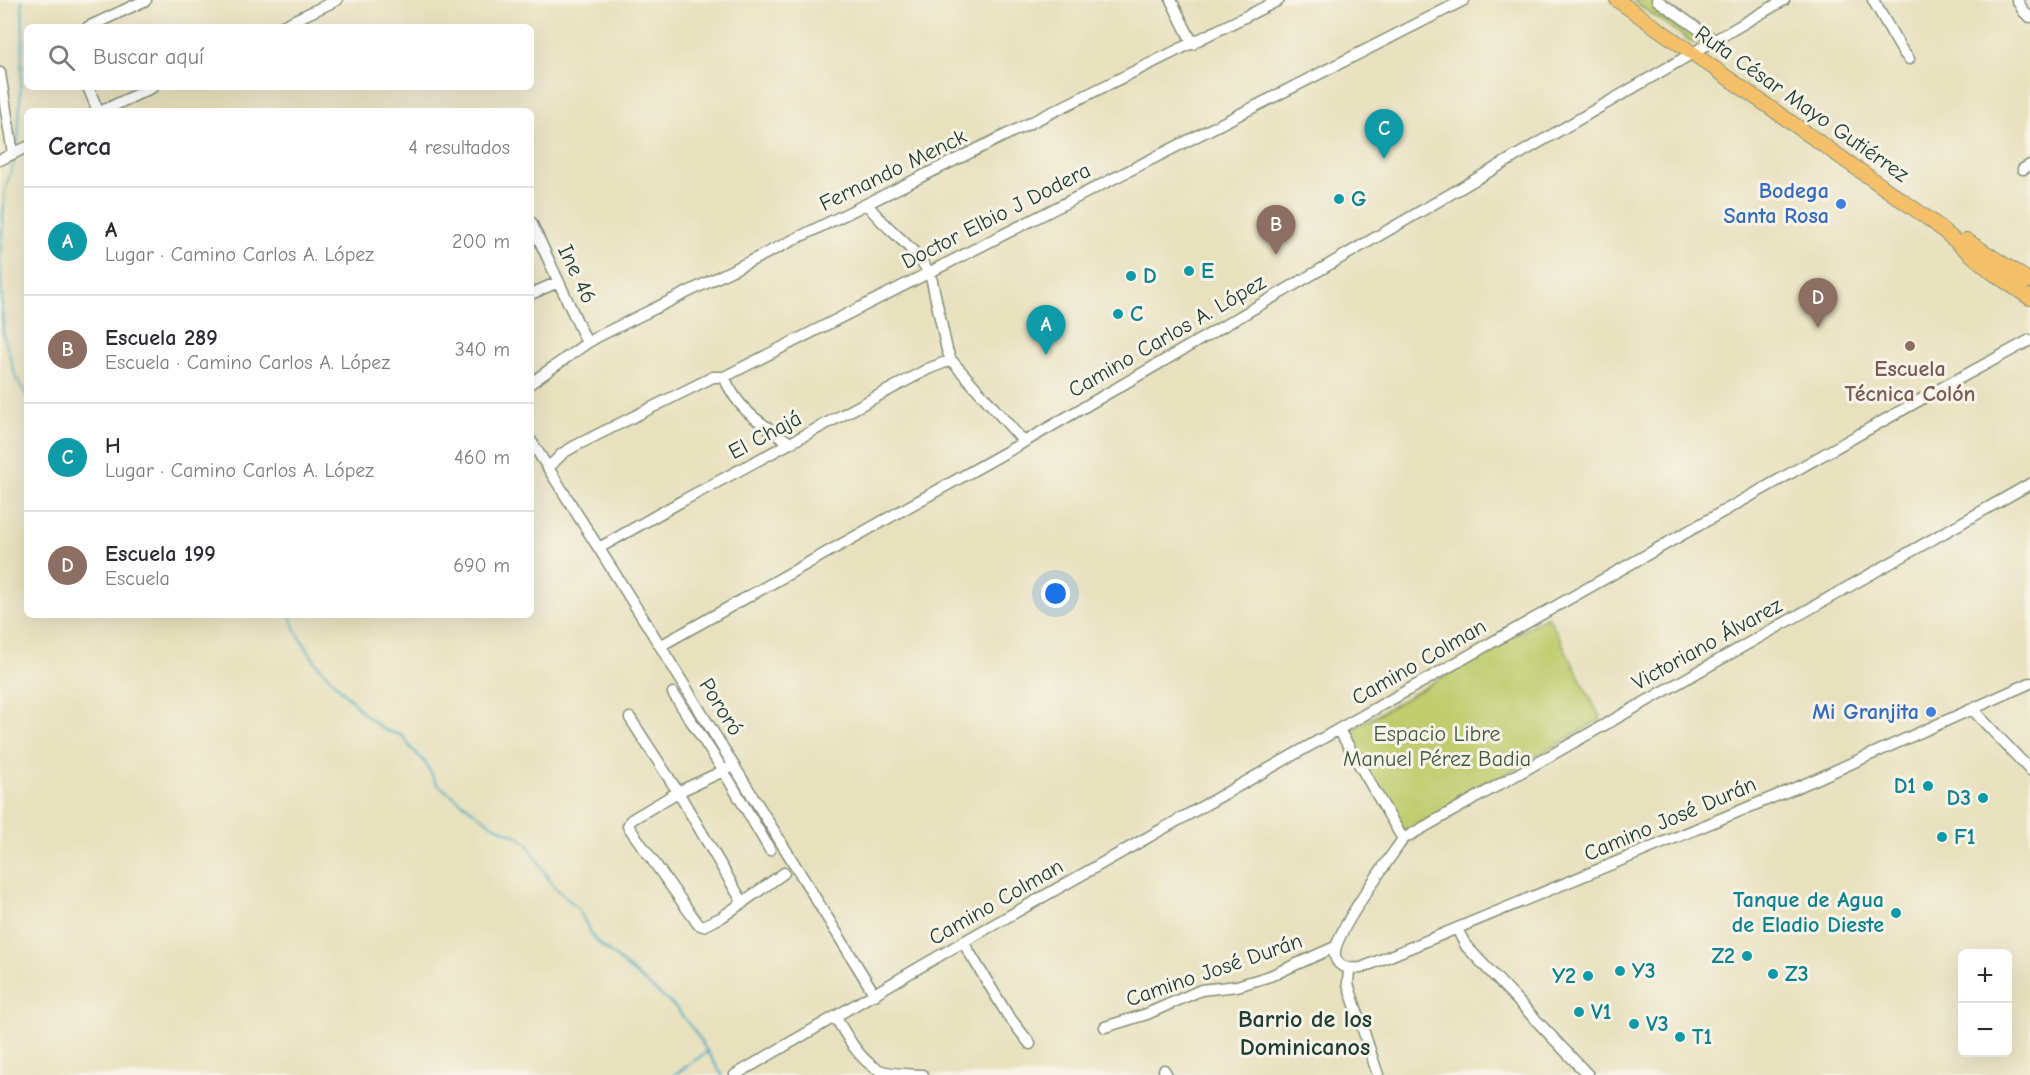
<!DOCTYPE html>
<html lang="es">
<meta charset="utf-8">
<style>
body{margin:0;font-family:"Comic Neue",sans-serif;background:#f2f2f3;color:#2b2b33}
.controls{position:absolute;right:18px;bottom:18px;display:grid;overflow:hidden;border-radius:9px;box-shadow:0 6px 24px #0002}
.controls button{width:54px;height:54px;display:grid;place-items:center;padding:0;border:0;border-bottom:2px solid #e1e1e2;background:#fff;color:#2b2b33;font:30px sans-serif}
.you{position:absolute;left:1056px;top:594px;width:21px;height:21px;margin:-15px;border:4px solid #fff;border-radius:50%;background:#1a73e8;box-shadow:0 0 0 9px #1a73e833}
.badge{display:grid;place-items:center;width:39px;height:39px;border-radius:50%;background:#db2777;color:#fff;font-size:20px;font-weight:700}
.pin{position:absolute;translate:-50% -50px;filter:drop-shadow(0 2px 3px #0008)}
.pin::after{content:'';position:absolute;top:32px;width:21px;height:18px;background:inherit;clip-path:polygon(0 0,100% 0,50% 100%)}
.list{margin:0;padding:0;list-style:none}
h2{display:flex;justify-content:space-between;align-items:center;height:78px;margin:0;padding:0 24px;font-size:26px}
h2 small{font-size:20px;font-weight:400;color:#7c7c81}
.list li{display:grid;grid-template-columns:39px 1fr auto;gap:18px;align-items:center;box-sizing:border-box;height:108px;padding:0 24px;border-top:2px solid #e1e1e2}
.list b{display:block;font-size:22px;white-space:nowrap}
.list p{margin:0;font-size:20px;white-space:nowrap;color:#7c7c81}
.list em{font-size:20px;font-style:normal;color:#7c7c81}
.icon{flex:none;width:33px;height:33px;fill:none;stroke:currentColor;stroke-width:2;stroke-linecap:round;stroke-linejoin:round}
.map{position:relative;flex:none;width:2030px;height:1075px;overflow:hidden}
.search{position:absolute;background:#fff;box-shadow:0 6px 24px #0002;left:24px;top:24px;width:510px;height:66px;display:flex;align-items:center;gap:15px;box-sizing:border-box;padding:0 21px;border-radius:9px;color:#7c7c81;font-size:22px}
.panel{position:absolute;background:#fff;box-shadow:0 6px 24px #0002;left:24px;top:108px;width:510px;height:510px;border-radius:9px}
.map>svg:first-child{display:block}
.green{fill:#c0cc6e;stroke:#708451;stroke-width:1.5}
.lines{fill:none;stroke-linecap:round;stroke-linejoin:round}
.stream{stroke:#44a7c4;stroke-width:2}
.minor-casing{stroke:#848f79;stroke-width:13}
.major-casing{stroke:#848f79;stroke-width:16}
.minor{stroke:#fff;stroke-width:10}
.major{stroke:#f4c16b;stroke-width:14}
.culture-dot{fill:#0f9aa8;stroke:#f7f3e8;stroke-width:2}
.shop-dot{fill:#3f7fe0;stroke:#f7f3e8;stroke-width:2}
.education-dot{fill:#8d6e63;stroke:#f7f3e8;stroke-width:2}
.labels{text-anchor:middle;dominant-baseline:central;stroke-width:6;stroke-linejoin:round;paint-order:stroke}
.street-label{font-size:22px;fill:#1f3d34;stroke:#f7f3e8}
.shop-label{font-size:22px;font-weight:bold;fill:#366cbe;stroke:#f7f3e8;text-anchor:end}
.culture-label{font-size:22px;font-weight:bold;fill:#0d838f;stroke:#f7f3e8;text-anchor:start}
.education-label{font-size:22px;font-weight:bold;fill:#785e54;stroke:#f7f3e8}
.park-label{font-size:22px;fill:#3f5a40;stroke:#f7f3e8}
.neighbourhood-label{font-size:24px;font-weight:bold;fill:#1f3d34;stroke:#f7f3e8}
</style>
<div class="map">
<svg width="2030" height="1075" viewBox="0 0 2030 1075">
<rect width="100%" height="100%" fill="#f7f3e8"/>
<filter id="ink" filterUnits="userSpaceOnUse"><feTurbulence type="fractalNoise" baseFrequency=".0167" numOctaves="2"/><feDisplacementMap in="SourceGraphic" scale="12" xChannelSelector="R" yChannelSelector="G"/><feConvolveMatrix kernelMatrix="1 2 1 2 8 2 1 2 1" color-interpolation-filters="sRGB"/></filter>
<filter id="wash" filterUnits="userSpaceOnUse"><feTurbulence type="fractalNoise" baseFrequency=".008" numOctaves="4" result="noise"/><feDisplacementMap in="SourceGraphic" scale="24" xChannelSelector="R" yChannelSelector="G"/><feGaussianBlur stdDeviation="1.35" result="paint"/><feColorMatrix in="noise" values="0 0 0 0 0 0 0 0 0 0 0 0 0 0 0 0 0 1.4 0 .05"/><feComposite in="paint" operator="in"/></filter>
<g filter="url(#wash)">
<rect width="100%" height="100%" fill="#e8e1be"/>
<path class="green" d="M1632 0H1651L1695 32 1699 38 1698 42 1693 43Z
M1548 616 1601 719 1411 830 1404 831 1354 747 1350 737 1351 730Z"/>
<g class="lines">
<path class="stream" d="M18 144 23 35 22 0
M14 162 5 190 0 259 3 333 16 378 27 396
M290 615 296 631 316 663 364 714 384 730 403 736 410 747 424 761 437 784 491 824 519 837 528 844 553 886 577 907 595 940 676 1008 695 1032 722 1075
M674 1075 707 1052"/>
</g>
</g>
<g filter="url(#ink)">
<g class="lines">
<defs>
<path id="minor" d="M1171 0 1193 44
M1657 0 1714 40
M1873 0 1903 52 1909 59
M2017 0 2024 12 2030 17
M88 27 146 0
M280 27 337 0
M0 73 13 154
M88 87 98 111
M102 111 153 87
M0 160 27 147
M2023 169 2030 165
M867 204C886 231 922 250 932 281L947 350 951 360 1024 442
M531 222 587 343
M531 294 558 282
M724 377C740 413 760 422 790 443
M531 383 587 343 599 336 1279 0
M531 441 646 623 875 995
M548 468 563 453 575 446 713 377H724L1464 0
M2030 484 1403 839C1390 858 1331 937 1335 956 1338 969 1351 969 1361 968L1812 781 2030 683
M599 548 682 501 928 369 951 360
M660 646 1024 442 1784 0
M673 693 723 770 770 850
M1972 709 2030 770
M630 718 678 792 743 903
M1339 730 1403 839
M734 766 678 792 631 820 628 826 698 924 703 926 722 917 784 873
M1457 929 1466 946 1588 1075
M963 942 1007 1014 1030 1044
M1349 969 1348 984 1378 1075
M836 1018C847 1036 859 1060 879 1070 892 1075 909 1074 923 1075
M1105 1027 1147 1014 1201 990 1237 986 1270 976 1335 947
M1164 1070 1167 1075
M735 1075 963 942 1927 396 2030 340"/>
<path id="major" d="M1617 0 1933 222 1993 273 2030 298
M1966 240 2030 281"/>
</defs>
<use href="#minor" class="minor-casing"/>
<use href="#major" class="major-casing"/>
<use href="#minor" class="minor"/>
<use href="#major" class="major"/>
</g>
</g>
<g class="culture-dot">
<circle cx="1339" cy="199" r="6"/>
<circle cx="1189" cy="271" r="6"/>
<circle cx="1131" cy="276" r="6"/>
<circle cx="1118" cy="314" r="6"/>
<circle cx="1928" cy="786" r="6"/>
<circle cx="1983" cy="798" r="6"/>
<circle cx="1942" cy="837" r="6"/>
<circle cx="1896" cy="913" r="6"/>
<circle cx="1747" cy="956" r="6"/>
<circle cx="1620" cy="971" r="6"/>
<circle cx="1773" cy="974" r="6"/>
<circle cx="1588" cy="976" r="6"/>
<circle cx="1579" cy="1012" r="6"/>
<circle cx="1634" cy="1024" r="6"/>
<circle cx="1680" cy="1037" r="6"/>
</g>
<g class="shop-dot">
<circle cx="1841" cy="204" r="6"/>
<circle cx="1931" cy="712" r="6"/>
</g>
<circle class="education-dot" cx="1910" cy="346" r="6"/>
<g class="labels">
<g class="street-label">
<text transform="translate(1802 104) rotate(35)">Ruta César Mayo Gutiérrez</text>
<text transform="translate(893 170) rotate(-26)">Fernando Menck</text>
<text transform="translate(996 216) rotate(-27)">Doctor Elbio J Dodera</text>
<text transform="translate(577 274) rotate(65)">Ine 46</text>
<text transform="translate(1167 336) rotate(-30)">Camino Carlos A. López</text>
<text transform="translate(765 435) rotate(-28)">El Chajá</text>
<text transform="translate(1707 644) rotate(-29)">Victoriano Álvarez</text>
<text transform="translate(1419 662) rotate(-30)">Camino Colman</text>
<text transform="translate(721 707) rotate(58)">Pororó</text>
<text transform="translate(1670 819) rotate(-23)">Camino José Durán</text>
<text transform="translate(996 902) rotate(-30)">Camino Colman</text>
<text transform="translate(1214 970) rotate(-19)">Camino José Durán</text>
</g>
<g class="shop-label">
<text x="1829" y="191">Bodega<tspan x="1829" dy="25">Santa Rosa</tspan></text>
<text x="1919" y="712">Mi Granjita</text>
</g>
<g class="culture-label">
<text x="1351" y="199">G</text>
<text x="1201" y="271">E</text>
<text x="1143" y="276">D</text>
<text x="1130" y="314">C</text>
<text x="1916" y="786" text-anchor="end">D1</text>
<text x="1971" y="798" text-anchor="end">D3</text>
<text x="1954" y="837">F1</text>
<text x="1884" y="900" text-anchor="end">Tanque de Agua<tspan x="1884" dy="25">de Eladio Dieste</tspan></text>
<text x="1735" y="956" text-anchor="end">Z2</text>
<text x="1632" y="971">Y3</text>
<text x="1785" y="974">Z3</text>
<text x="1576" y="976" text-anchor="end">Y2</text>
<text x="1591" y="1012">V1</text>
<text x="1646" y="1024">V3</text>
<text x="1692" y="1037">T1</text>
</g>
<g class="education-label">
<text x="1910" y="369">Escuela<tspan x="1910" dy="25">Técnica Colón</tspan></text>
</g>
<g class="park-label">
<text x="1437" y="734">Espacio Libre<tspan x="1437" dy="25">Manuel Pérez Badia</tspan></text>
</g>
<g class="neighbourhood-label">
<text x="1305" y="1019">Barrio de los<tspan x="1305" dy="28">Dominicanos</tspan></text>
</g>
</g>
</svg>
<div class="controls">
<button>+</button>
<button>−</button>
</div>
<div class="you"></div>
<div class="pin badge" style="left:1046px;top:355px;background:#0f9aa8">A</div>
<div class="pin badge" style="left:1276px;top:255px;background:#8d6e63">B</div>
<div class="pin badge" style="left:1384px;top:159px;background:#0f9aa8">C</div>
<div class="pin badge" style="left:1818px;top:328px;background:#8d6e63">D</div>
<div class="search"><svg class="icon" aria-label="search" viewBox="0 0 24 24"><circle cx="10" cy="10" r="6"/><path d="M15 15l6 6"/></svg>Buscar aquí</div>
<section class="panel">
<h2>Cerca<small>4 resultados</small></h2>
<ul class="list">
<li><span class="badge" style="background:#0f9aa8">A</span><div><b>A</b><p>Lugar · Camino Carlos A. López</p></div><em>200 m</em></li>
<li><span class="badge" style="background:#8d6e63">B</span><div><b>Escuela 289</b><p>Escuela · Camino Carlos A. López</p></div><em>340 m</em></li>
<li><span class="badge" style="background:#0f9aa8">C</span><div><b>H</b><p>Lugar · Camino Carlos A. López</p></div><em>460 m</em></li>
<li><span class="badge" style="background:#8d6e63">D</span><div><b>Escuela 199</b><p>Escuela</p></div><em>690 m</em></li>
</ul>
</section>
</div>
